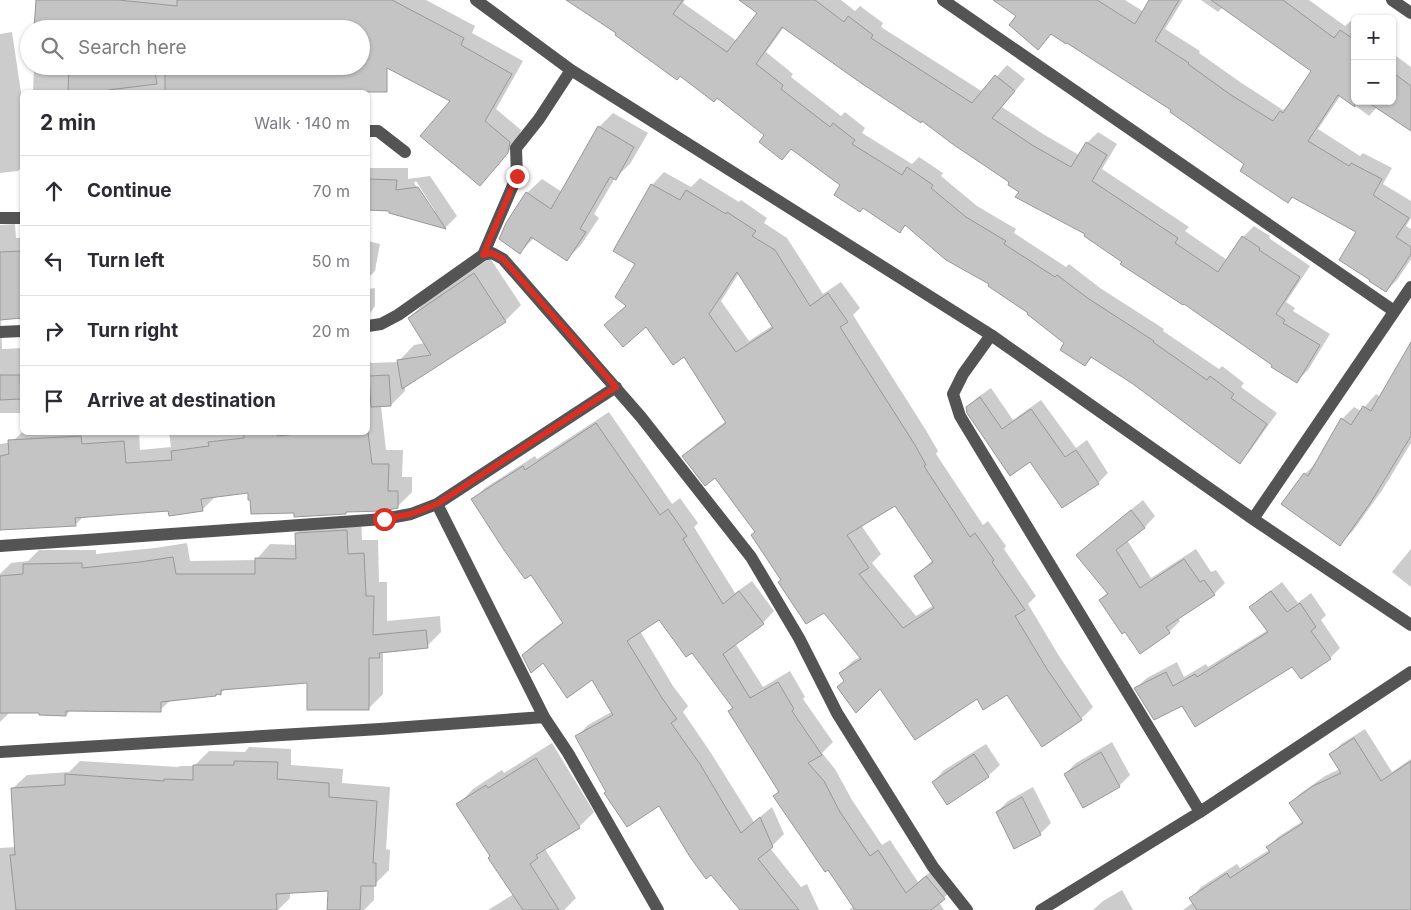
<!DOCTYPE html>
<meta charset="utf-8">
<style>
body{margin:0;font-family:Inter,sans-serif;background:#f2f2f3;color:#2b2b33}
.controls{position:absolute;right:15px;top:15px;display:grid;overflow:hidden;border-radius:8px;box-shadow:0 1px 4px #0004}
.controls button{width:45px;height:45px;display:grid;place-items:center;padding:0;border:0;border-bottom:1px solid #e1e1e2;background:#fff;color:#2b2b33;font:25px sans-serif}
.stop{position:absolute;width:15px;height:15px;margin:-11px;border:4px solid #d93025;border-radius:50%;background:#fff}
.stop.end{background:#d93025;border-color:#fff;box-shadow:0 1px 5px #0008}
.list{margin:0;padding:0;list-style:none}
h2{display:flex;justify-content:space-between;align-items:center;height:65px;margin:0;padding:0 20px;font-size:21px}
h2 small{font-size:16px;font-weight:400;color:#7c7c81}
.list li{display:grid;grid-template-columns:32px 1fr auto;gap:15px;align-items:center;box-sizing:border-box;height:70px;padding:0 20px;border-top:1px solid #e1e1e2}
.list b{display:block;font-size:19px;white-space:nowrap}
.list em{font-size:16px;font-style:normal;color:#7c7c81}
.icon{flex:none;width:28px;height:28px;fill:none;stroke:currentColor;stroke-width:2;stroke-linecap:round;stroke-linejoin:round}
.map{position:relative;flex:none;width:1411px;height:910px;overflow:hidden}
.search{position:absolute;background:#fff;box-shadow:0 1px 4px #0004;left:20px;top:20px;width:350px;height:55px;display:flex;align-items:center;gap:12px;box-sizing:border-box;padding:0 18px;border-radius:28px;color:#7c7c81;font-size:19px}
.panel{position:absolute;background:#fff;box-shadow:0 1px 4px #0004;left:20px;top:90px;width:350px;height:345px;border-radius:8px}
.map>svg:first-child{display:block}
.shadow{fill:#0003;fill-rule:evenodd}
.building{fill:#c4c4c4;stroke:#989898;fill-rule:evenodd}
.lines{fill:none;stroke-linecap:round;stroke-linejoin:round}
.minor{stroke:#545454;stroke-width:12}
.route{stroke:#d93025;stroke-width:6}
</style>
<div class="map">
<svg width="1411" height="910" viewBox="0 0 1411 910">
<rect width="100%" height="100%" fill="#fff"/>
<path class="shadow" d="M37 0H426L475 26 472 33 523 61 496 109 521 130 519 139 480 184 452 101 379 62 347 82V92H33L34 66H361V29Z
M579 0H685L683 3 737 41 759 12 741 0H841L855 11 860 6 883 23 881 27 983 92 1007 65 1025 79 1002 107 1043 134 1079 155 1087 143 1098 132 1117 144 1102 169 1189 227 1185 231 1227 260 1243 237 1254 226 1270 236 1269 238 1310 266 1286 302 1295 308 1293 311 1330 334 1308 370 1297 381 1123 261 1087 234 1021 191 1011 182 923 119 784 27 766 52 793 74 791 77 841 116 845 112 865 128 862 133 912 164 919 157 943 173 941 176 977 206 1016 229 1014 233 1066 267 1069 264 1100 288 1164 329 1163 331 1219 369 1222 366 1244 383 1241 387 1277 413 1250 451 1240 462 1134 383 1093 357 1085 364 1066 343 1030 313 906 225 900 231 792 148 782 158 766 134 718 97 680 75 618 33Z
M996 0H1125L1144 12 1151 0H1183L1165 29 1200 51 1199 53 1243 84 1283 110 1292 101 1313 71 1223 7 1218 12 1201 0H1309L1345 26 1352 20 1355 22V101H1392V53L1411 67V129L1377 107 1369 116 1341 95 1318 129 1360 156 1363 153 1392 168 1383 184 1411 201V218L1406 226 1411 229V259L1397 280 1386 291 1358 232 1294 196 1288 202 1246 164 1173 110 1052 33 1038 48 1018 16Z
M12 32 22 99V167L18 171 0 173V34Z
M613 113 648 133 630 164 615 178 594 214 599 218 581 245 567 259 535 237 520 252 507 223 527 193 542 179 562 192 599 127Z
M368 168H408V179L430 176 457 216 445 228 390 212V210L368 209ZM416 181 435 211H432L414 183Z
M664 172 691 187 700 178 739 202 741 200 767 218 764 223 787 238 823 294 841 282 860 308 853 315 927 432 938 451 936 454 983 525 988 521 1006 546 1004 549 1036 596 1028 604 1059 656 1093 707 1081 719 1007 693 977 698 880 688 845 680 840 673 853 661 861 656 824 611 782 580 756 532 715 477 684 456 696 444 726 421 684 355 646 325H606L627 305 652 185ZM739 273 772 326 749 341 721 301ZM895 504 933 560 915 576 934 605 916 616 872 563 881 554 861 525Z
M15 224 16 238H22V317L1 318 2 349 22 348V413H0V225Z
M368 241 380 244 375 271 368 278Z
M490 258 521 305 505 321 405 386V391L391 405 381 406 386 450H403L402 477H412V492L397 507 295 512 251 499 249 492 216 496 202 510 169 509 84 516 75 525 0 528V444L12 442 22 432H139L140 450 171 447 169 432H368V361H370L371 363 398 362 414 345 425 343 409 318 425 303Z
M375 288V306L368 316V289Z
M1411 346V443L1383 489 1352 532 1340 544 1305 474 1317 462 1342 419 1354 407 1361 411 1376 394 1381 397Z
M991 388 1013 420 1041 400 1076 448 1087 440 1108 473 1098 483 1030 460 967 407 978 397Z
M609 412 672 504 680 498 698 523 694 527 735 593 752 581 774 611 763 623 735 643 763 687 790 671 805 697 803 699 833 742 822 753 835 769 852 800 882 845 890 840 918 882 939 865 956 887 939 902 944 910H849L854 906 730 711 734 707 692 652 659 619 640 631 673 686 688 706 683 712 711 753 754 822 772 807 784 834 770 848 801 887 807 884 819 910H742L659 804 577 737 588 725 613 711 592 678 523 655 535 643 564 621 532 574 473 499 485 488 535 456 537 459Z
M1143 500 1155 516 1145 527 1127 540 1151 578 1196 549 1211 572 1216 570 1225 583 1214 594 1178 618 1180 621 1169 632 1140 652 1125 630 1100 600 1108 592 1078 555 1089 544Z
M361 516 362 540H378L379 582H387V621L440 616 441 632 427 646 383 653V694L369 708 308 682 225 689 221 693 216 695 171 700 160 710H71L66 715 40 712H10L0 722V574L11 563 28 561 39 550H96V554L155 548 187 543 190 561 256 560 270 544 297 545 296 534 311 519Z
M1411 549V587L1392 572Z
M1282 582 1298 603 1311 593 1326 615 1321 620 1340 648 1330 658 1293 666 1183 705 1136 688 1147 678 1177 662 1184 677 1206 664 1208 667 1268 630 1251 607 1262 597Z
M1365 729 1392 772 1411 759V910H1183L1194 902 1191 898 1201 887 1237 864 1240 868 1269 850 1268 847 1278 837 1303 821 1290 803 1301 793 1325 776 1340 769 1331 754 1341 744Z
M1112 742 1130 775 1119 786 1065 774 1076 763Z
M552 743 594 812 579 827 545 849 576 898 564 910H488L514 894 458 805 473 789 502 770 504 773Z
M986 744 1000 765 988 776 933 782 944 770Z
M249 747 291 749V765L343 769 342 783 390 787 386 849 390 850 389 870 374 885V900L364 910H329V890L290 892V898L278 910H0V848L16 847 12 789 27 775 69 772 80 761 178 767 180 766H194L209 751 245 752Z
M1033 787 1051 823 1040 834 997 812 1008 801Z
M1122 890 1133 910H1093L1103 901Z"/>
<path class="building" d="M36 0H118L177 6V0H392L464 38 461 45 512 74 485 121 510 142 508 153 480 186 420 136 450 101 387 68V92H165V69L197 66H361V29H34Z
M566 0H683L673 14 727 52 757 13 739 0H815L844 22 848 16 873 35 871 38 972 103 995 75 1015 91 992 118 1032 145 1071 167 1086 142 1107 155 1092 181 1178 238 1175 243 1218 272 1242 236 1260 248 1259 250 1300 277 1276 314 1285 320 1283 323 1320 345 1297 383 1271 367 1272 365 1184 304 1183 305 1120 264 1122 262 1084 236 1085 234 1015 197 1019 192 1008 185 1009 182 954 145 922 121 921 123 861 83 782 27 756 64 783 85 781 89 830 127 833 123 855 140 852 144 902 175 907 167 933 185 931 188 966 217 1006 241 1004 244 1055 277 1057 275 1089 299 1154 341 1153 342 1207 380 1210 376 1234 394 1231 398 1267 424 1240 464 1133 384 1091 357 1085 366 1060 350 1064 343 1027 314 1028 313 988 286 989 284 946 260 905 225 900 233 863 208 860 212 834 195 840 185 791 149 782 160 759 142 764 135 717 98 714 102 680 76 677 80 615 35 616 33Z
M993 0H1097L1135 24 1149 0H1179L1155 41 1189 63 1188 64 1231 95 1273 121 1280 111 1283 113 1311 71 1211 0H1283L1334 38 1340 30 1355 40V107L1338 95 1308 141 1349 166 1351 163 1382 179 1373 195 1409 218 1396 237 1411 247V254L1386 292 1369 281 1370 280 1339 260 1356 232 1292 197 1288 203 1240 171 1244 164 1170 112 1171 110 1067 43 1066 44 1051 34 1038 50 1009 25 1016 16Z
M69 66H154L157 84 108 90V92H68Z
M1392 72 1411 86V131L1366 101H1392Z
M598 126 634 147 616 180 610 177 580 229 586 232 567 261 531 237 520 254 499 239 506 223 526 192 551 209Z
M368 179 397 180 396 190 418 187 446 229 389 213V211L368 210Z
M651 184 680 200 686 190 726 214 727 212 756 231 752 236 775 250 810 306 828 293 848 322 840 327 915 445 926 465 924 466 970 537 975 533 994 560 992 562 1025 610 1015 616 1047 669 1082 720 1042 747 1007 695 983 710 977 699 915 740 880 689 856 713 837 687 844 681 839 673 861 659 824 613 806 624 778 582 781 580 751 535 755 532 715 478 705 486 682 456 726 423 684 357 673 365 646 327 623 347 604 325 626 306 615 297 635 264 613 251ZM737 272 773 328 736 352 709 314ZM895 506 933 562 914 576 934 608 903 628 859 574 869 568 847 535Z
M22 251V318L0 320V252Z
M474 273 506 322 402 389 397 360 431 355 408 318Z
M1411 342V436L1371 502 1340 546 1281 504 1304 473 1308 476 1341 418 1351 425 1363 406 1371 411Z
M0 375H20L21 399 0 400Z
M389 375 391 406 371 407 369 376Z
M980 397 1002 429 1031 409 1065 457 1076 450 1099 484 1062 508 1030 462 1010 476 967 413 966 407Z
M596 423 660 515 668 509 687 536 683 539 723 604 739 591 764 624 723 654 750 698 778 682 794 709 792 711 822 755 808 763 824 781 840 812 870 856 878 850 906 893 926 876 945 899 931 910H855L828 870 825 872 773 796 779 792 728 711 733 708 692 653 686 657 659 620 627 641 662 698 677 719 671 723 700 764 741 833 760 817 773 847 758 859 799 910H740L711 875 706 879 690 857 659 806 627 827 604 793 606 792 575 736 613 715 592 680 567 698 543 663 531 673 522 655 563 623 531 575 525 579 504 550 471 499 523 466 525 470Z
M244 432H277V436L317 432H368L372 464H389L388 491H398V508L383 511 346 512V514L294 517V513L251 514 250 500H248V493L201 499 203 511 169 516 168 511 75 518 76 526 0 530V456L9 454 8 440 81 436 82 444 124 441 126 463 172 460 171 451 209 446 208 442 244 438Z
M1131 510 1145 528 1116 550 1140 588 1184 559 1200 582 1204 580 1215 595 1166 627 1170 633 1140 654 1125 632 1122 634 1099 600 1108 594 1076 555Z
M347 530 348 554 364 553 366 596H374L373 635 426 630 428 648 379 653 380 658H369V710H307V683L221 690V695L216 694V696L161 702V712L66 711V716L39 715V713H0V576L23 574V564L82 563V568L140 562 173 557 176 574H255V558L296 559 295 533Z
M1271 591 1287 612 1300 603 1316 627 1311 631 1331 659 1301 679 1292 667 1195 727 1182 706 1154 720 1134 688 1166 672 1173 686 1195 674 1197 677 1268 632 1249 607Z
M1354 738 1381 781 1411 761V910H1197L1189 898 1227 873 1230 878 1270 852 1266 847 1303 823 1289 803 1313 786 1341 773 1329 754Z
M1101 752 1120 787 1083 808 1064 774Z
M974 754 989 777 947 805 932 782Z
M536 758 580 828 536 855 538 858 530 864 559 910H523L488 858 490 856 456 804 486 785 488 788Z
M234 761 278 762 277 779 329 783V797L377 801 373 863H376V886H361L360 910H327L328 891 276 894 277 910H16L10 855H15L11 788 65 785V774L164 781V779L193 780V765H234Z
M1022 797 1041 835 1014 849 996 812Z"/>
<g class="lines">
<path class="minor" d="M476 0 571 70 991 335 1253 519 1411 625
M943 0 1394 311
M1392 0 1411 13
M368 131H378L405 152
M0 218H22
M483 255 517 176 516 148 539 119 571 70
M368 326 381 324 398 315 483 255 492 253 503 259 641 417 751 557 799 638 837 713 933 867 967 910
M0 332 22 331
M991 335 963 374 953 394 960 416 1200 812
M437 504 616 387
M1253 519 1411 287
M0 546 384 519 411 514 437 504 544 717 568 753 658 910
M0 752 380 729 544 717
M1041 910 1200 812 1411 672"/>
</g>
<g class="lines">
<path class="route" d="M384 519 411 514 437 504 616 387 503 259 492 253 483 255 517 176"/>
</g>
</svg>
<div class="controls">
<button>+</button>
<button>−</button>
</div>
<div class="stop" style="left:384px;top:519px"></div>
<div class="stop end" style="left:517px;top:176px"></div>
<div class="search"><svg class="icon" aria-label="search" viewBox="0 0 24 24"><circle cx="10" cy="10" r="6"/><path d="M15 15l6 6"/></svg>Search here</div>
<section class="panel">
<h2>2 min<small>Walk · 140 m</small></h2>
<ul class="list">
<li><svg class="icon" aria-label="ahead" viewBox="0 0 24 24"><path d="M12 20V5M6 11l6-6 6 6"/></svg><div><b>Continue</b></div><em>70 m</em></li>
<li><svg class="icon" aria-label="left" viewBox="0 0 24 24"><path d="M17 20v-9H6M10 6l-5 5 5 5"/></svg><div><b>Turn left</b></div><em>50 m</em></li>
<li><svg class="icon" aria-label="right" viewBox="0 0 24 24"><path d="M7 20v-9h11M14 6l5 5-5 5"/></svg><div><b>Turn right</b></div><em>20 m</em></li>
<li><svg class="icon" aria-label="arrive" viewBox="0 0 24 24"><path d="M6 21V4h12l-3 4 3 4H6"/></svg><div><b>Arrive at destination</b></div></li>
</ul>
</section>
</div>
